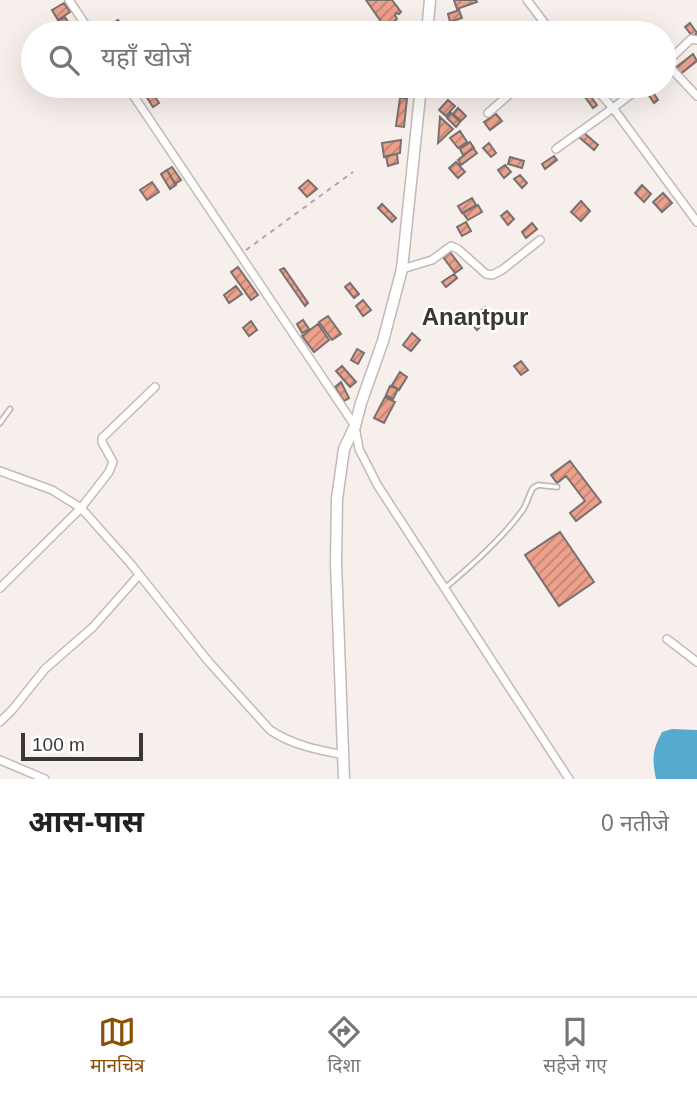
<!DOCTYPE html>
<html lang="hi">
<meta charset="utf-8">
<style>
body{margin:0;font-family:Helvetica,"Noto Sans Devanagari",sans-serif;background:#f2f2f2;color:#222}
.scale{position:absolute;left:21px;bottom:18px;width:122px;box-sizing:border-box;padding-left:7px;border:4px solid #3a3735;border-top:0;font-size:19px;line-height:24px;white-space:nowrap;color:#3a3735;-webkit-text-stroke:5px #fff;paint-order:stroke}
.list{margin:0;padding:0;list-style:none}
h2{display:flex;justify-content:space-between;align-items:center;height:91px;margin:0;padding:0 28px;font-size:30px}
h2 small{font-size:23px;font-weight:400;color:#767676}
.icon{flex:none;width:38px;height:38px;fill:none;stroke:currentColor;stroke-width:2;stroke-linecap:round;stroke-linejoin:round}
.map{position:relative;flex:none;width:697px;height:779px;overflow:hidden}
.search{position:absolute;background:#fff;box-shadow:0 7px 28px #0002;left:21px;right:21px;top:21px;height:77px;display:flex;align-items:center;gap:18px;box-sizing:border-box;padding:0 24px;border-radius:38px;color:#767676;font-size:26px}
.sheet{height:217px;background:#fff}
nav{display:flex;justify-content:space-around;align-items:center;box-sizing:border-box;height:98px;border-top:2px solid #e0e0e0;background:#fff;font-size:19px;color:#767676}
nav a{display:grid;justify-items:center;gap:4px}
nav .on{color:#895005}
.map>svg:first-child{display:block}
.water{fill:#55aace}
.building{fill:url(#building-hatch);stroke:#78716f;stroke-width:2}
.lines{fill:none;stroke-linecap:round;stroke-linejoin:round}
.lane-casing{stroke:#c1bab7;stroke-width:7}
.street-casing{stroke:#c1bab7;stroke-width:10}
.secondary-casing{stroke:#c1bab7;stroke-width:13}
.path{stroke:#afa9a6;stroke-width:2;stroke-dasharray:5 5;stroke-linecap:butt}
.lane{stroke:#fff;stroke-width:3.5}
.street{stroke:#fff;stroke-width:7}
.secondary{stroke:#fff;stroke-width:10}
.labels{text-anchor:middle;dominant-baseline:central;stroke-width:5;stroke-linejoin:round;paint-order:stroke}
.quarter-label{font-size:24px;font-weight:bold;fill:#3a3735;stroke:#fff}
</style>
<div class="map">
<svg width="697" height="779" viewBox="0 0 697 779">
<defs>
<pattern id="building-hatch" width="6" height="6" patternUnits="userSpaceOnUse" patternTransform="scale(1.75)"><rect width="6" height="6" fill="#eda08b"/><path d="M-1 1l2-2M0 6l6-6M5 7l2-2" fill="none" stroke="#c18372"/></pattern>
</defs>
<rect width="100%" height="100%" fill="#f7efec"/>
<path class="water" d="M672 729 697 730V779H656C652 758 652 751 662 732Z"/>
<path class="building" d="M366 0H392L401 12 399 14 396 13 395 15 397 19 391 24 394 27 389 33Z
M454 0H476L477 2 457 9Z
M64 3 70 12 58 20 52 10Z
M459 10 462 18 450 22 448 14Z
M65 17 70 25 63 30 58 21Z
M118 20 125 29 120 33H111L107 28Z
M690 23 697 33 693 37 685 27Z
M693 54 697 61 679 75 674 69Z
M151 86H161L165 92 158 96Z
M649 86 658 100 654 103 644 88Z
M150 89 159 103 153 107 144 93Z
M586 90 597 105 593 108 582 93Z
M400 98H407L404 127 396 126Z
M448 100 455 106 446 116 439 110Z
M458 108 466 116 461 121 453 114Z
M451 113 460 122 456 127 447 118Z
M496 114 502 121 490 130 484 122Z
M440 117 453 129 438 143Z
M460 131 467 142 458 148 450 138Z
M583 132 598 145 594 150 579 137Z
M401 140 400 153 384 157 382 143Z
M470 142 474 148 463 155 460 149Z
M489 143 496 153 491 157 483 148Z
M473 148 477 153 461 165 458 160Z
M397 154 398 163 388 166 386 156Z
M554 156 557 160 545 169 542 164Z
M510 157 524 161 522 168 508 164Z
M456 162 465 172 458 178 449 168Z
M505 165 511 172 504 178 498 170Z
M172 167 181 180 175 184 167 170Z
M167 170 176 185 170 189 161 174Z
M520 175 527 183 522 188 514 179Z
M308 180 317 189 307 197 299 188Z
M152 182 159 192 147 200 140 190Z
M642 185 651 194 644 202 635 193Z
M663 193 672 203 662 212 653 202Z
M472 198 476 205 462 213 458 206Z
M581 201 590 211 581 221 571 212Z
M382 204 396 218 392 222 378 208Z
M478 205 482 212 468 220 463 213Z
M507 211 514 219 508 225 501 216Z
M466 222 471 231 462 236 457 227Z
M532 223 537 229 526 238 522 232Z
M450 252 462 268 455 273 443 257Z
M238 267 258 295 251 300 231 272Z
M284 268 308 303 305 306 280 270Z
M454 274 457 278 446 287 442 282Z
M350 283 359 294 354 298 345 287Z
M236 286 242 294 229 303 224 295Z
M363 300 371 310 363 316 356 306Z
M485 307 493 315 477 330 469 321Z
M328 316 341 334 332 340 319 322Z
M303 320 309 329 302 333 297 324Z
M251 321 257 330 249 336 243 328Z
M318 324 329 340 314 352 302 336Z
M412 333 420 340 411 351 403 345Z
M357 349 364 353 358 364 351 360Z
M521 361 528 370 521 375 514 366Z
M342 366 356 382 350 387 336 371Z
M400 372 407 377 399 390 392 385Z
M341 382 349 398 344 401 335 387Z
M390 386 398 389 393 399 386 395Z
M385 397 395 402 384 423 374 418Z
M570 461 601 502 576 521 570 513 585 501 566 476 557 483 551 475Z
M560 532 594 582 559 606 525 555Z"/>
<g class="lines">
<defs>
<path id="lane" d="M0 423 10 409
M445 588C470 567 506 535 524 508 528 501 529 494 533 488L538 485 557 487"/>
<path id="street" d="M69 0 91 33
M527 0 552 33
M666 63 697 96
M664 65 691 39 697 40
M127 86 355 426 359 449 378 486 569 779
M593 86 613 108 697 222
M488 113 519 86
M556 149 613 108 642 86
M402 269 432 260 451 246 458 249 486 274 492 275 502 270 540 240
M0 471 52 490 81 508 130 563 208 661 270 730C292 745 318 750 344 755
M0 588 81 508 109 472 113 462 102 442V438L155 387
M667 639 697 662
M0 722 13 709 45 669 93 627 139 575
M0 760 45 779"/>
<path id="secondary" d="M427 33 430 0
M344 779 336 563 337 499 344 449 355 426 361 403 383 341 402 269 421 86"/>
</defs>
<use href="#lane" class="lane-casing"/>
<use href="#street" class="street-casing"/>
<use href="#secondary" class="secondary-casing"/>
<path class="path" d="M246 250 353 172"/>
<use href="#lane" class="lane"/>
<use href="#street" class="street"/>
<use href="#secondary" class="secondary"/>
</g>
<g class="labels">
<g class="quarter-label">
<text x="475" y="316">Anantpur</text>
</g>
</g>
</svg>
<div class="scale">100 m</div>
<div class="search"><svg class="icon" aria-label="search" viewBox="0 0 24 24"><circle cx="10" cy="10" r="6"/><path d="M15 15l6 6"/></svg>यहाँ खोजें</div>
</div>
<section class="sheet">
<h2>आस-पास<small>0 नतीजे</small></h2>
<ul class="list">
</ul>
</section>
<nav>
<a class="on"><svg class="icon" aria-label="map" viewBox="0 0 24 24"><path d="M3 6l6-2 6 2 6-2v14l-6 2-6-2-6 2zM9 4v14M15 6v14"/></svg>मानचित्र</a>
<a><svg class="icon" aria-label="directions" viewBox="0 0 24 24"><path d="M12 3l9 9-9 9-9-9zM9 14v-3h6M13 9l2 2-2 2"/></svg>दिशा</a>
<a><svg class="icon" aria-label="saved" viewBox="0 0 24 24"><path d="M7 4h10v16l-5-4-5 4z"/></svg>सहेजे गए</a>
</nav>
